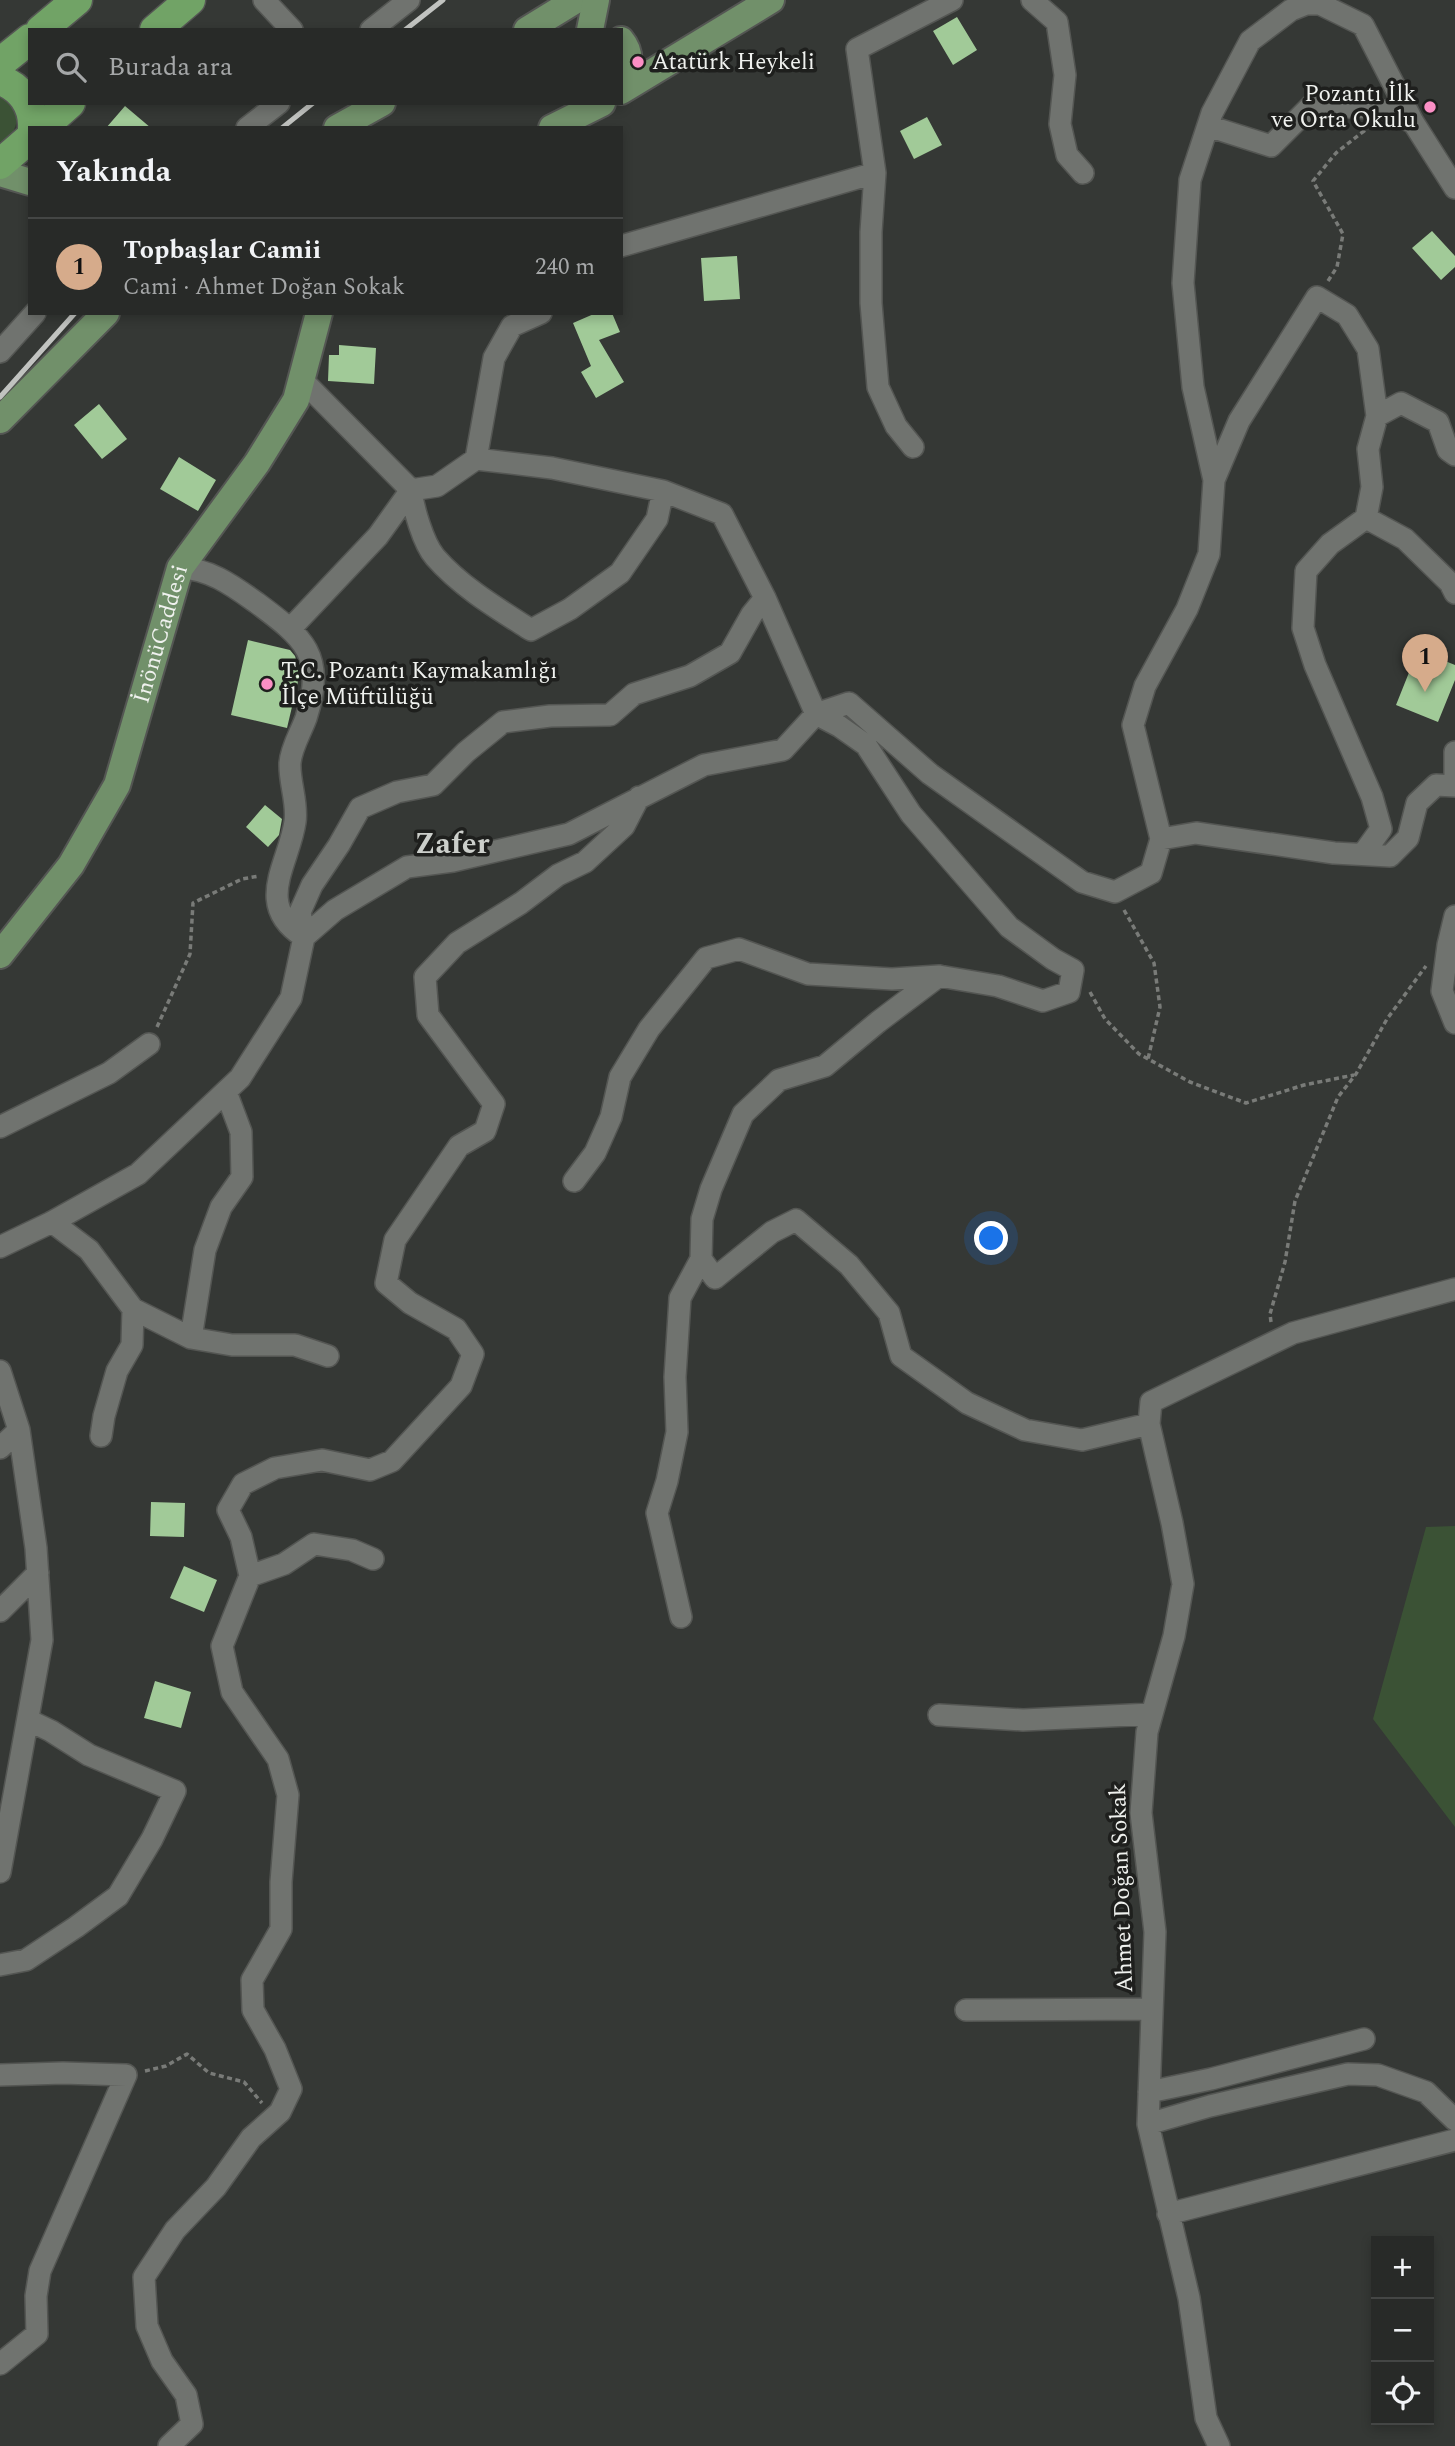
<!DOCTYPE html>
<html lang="tr">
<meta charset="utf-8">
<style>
body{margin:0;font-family:Spectral,serif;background:#343634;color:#f1f3f6}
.controls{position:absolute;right:21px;bottom:21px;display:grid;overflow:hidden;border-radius:0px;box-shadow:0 4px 10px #0003}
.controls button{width:63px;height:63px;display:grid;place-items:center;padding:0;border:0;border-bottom:2px solid #444645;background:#282a28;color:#f1f3f6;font:35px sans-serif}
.you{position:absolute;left:992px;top:1239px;width:24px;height:24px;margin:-18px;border:5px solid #fff;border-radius:50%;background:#1a73e8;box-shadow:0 0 0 10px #1a73e833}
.badge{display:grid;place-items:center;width:46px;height:46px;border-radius:50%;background:#d6ab8b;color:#111;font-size:23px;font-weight:700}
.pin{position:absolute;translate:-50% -58px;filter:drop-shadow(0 2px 4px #0008)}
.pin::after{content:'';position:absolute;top:37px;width:24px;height:21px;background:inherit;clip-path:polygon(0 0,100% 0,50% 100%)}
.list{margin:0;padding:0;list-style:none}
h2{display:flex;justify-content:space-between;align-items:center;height:91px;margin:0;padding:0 28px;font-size:30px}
h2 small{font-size:23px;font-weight:400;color:#a5a7a8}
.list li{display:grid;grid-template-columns:46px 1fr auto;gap:21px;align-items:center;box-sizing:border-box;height:98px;padding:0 28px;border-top:2px solid #444645}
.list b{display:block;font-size:26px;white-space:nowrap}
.list p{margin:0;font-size:23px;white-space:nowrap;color:#a5a7a8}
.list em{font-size:23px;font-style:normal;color:#a5a7a8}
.icon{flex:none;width:38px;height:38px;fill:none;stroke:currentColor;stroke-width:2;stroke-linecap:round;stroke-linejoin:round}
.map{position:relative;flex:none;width:1455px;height:2446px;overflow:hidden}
.search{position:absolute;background:#282a28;box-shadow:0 4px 10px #0003;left:28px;top:28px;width:595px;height:77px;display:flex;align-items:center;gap:18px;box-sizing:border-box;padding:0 24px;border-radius:0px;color:#a5a7a8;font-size:26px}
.panel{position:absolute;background:#282a28;box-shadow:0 4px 10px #0003;left:28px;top:126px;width:595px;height:189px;border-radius:0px}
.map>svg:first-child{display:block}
.green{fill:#3b5235}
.building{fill:#a1ca98}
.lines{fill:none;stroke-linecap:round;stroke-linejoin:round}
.minor-casing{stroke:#545653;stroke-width:24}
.major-casing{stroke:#545653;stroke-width:30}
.highway-casing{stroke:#545653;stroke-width:33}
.path{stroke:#797b78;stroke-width:3.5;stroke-dasharray:5 3.5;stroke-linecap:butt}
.minor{stroke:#70736f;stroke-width:21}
.major{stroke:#71906a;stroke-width:26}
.highway{stroke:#71a366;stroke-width:30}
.rail{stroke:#c1c3c0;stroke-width:5}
.poi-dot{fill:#fb8fc5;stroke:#1e1f1d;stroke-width:2.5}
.labels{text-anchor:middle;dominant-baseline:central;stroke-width:7;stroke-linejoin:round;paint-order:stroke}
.poi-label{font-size:23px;fill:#eff1ee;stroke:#1e1f1d;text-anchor:start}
.street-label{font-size:23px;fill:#eff1ee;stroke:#1e1f1d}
.district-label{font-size:30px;font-weight:bold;fill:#cccfcb;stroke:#1e1f1d}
</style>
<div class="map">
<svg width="1455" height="2446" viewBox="0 0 1455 2446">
<rect width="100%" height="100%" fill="#353835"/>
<path class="green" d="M0 95C21 106 23 132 0 142Z
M1455 1526V1827L1373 1719 1426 1527Z"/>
<path class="building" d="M957 17 977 50 953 65 933 31Z
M125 106 151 128H106Z
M927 117 942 145 914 159 900 131Z
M1432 231 1455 256V267L1441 280 1412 248Z
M737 256 740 299 704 301 701 258Z
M596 313H612L620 332 599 340 624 382 596 398 581 372 591 366 573 323Z
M339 345 376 348 374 384 328 381 329 355H339Z
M99 404 127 439 102 459 74 425Z
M179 457 216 480 198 511 160 489Z
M248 640 290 650 295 656 300 673 287 728 231 715Z
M1418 650 1455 665V680L1438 722 1396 705Z
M265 805 282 819 279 835 268 847 246 827Z
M151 1502 185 1503 184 1537 150 1536Z
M184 1566 217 1580 204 1612 170 1598Z
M155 1681 191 1692 181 1728 144 1718Z"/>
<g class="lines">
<defs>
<path id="minor" d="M264 0 292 30
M1032 0 1057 22 1065 75 1060 124 1067 155 1083 173
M371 30 409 0
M1208 126 1271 146 1311 106 1374 108 1413 122
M247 128 279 103
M875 173 871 232V303L878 387 896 426 913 447
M621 246 875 173 857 49 952 0
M0 352 35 313
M301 379 411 490 437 486 476 459 552 468 663 491 722 514 765 598 816 714 839 726 866 745 911 814 1009 927 1053 959 1073 970 1069 992 1043 1001 998 986 939 976 892 979 808 974 739 949 706 958 649 1029 620 1077 611 1117 595 1153 574 1181
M476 459 494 358 512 326 541 313
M1214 480 1239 421 1317 297 1347 315 1368 349 1377 416
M411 490C413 507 423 543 435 557 461 587 498 609 531 630L570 609 620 573 657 519 663 491
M1366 518 1405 539 1450 583 1455 593
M180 568C211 569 233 586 257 603 304 638 326 655 306 718 301 732 291 748 290 763 289 782 298 803 295 822 289 864 253 905 304 937L300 912 312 885 339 845 360 808 397 792 433 785 466 752 503 722 550 716 610 715 634 694 690 676 730 653 752 614 765 598
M291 628 378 536 411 490
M1455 752V785
M1161 839 1196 833 1334 853 1390 856 1408 838 1417 803 1436 785 1455 786
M1363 854 1381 829 1372 797 1315 665 1303 628 1306 571 1330 544 1366 518 1372 487 1368 449 1377 416 1401 403 1438 422 1448 450 1455 455
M1455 916 1448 945 1442 991 1455 1023
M939 976 878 1022 825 1066 779 1080 743 1114 711 1189 702 1219 701 1259 715 1278 772 1232 796 1220 849 1265 889 1313 901 1356 967 1403 1025 1430 1082 1440 1149 1424
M0 1127 109 1073 149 1044
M52 1222 89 1250 133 1309 191 1338 205 1250 221 1207 242 1177 241 1132 226 1092
M0 1247 52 1222 138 1174 240 1078 291 998 304 937 335 910 407 867 453 861 569 834 704 765 783 750 816 714 849 703 930 774 1082 882 1115 892 1151 873 1161 839 1133 725 1145 686 1187 609 1209 554 1214 480 1193 387 1183 283 1190 180 1212 113 1250 41 1291 10 1306 4H1320L1363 25 1413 122 1455 188
M191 1338 232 1345H295L328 1356
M0 1371 19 1430 36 1548 42 1640 0 1872
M101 1436 104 1416 117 1371 132 1345 133 1309
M0 1448 19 1430
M250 1576 284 1564 314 1544 352 1550 373 1559
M0 1611 38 1573
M681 1617 657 1513 667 1481 677 1432 675 1377 680 1298 701 1259
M939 1715 1023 1720 1152 1714
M0 1965 26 1960 76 1927 118 1896 152 1839 175 1791 89 1755 51 1731 28 1720
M966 2010 1152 2009
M0 2075 63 2073 126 2075 40 2271 36 2296 37 2334 0 2364
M1149 2092 1211 2079 1364 2039
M1148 2124 1210 2106 1348 2074 1378 2075 1426 2092 1455 2120
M1168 2214 1455 2140
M169 2446 192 2424 186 2395 162 2361 147 2326 144 2277 175 2230 216 2187 251 2138 280 2112 291 2089 275 2049 253 2010 252 1980 281 1929V1882L288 1795 278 1759 232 1692 222 1646 250 1576 241 1537 228 1510 243 1484 275 1468 322 1460 370 1470 392 1461 461 1386 473 1354 456 1329 410 1303 386 1283 395 1240 459 1146 485 1131 494 1104 428 1015 425 977 457 943 521 903 558 875 585 862 624 826 639 797
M1219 2446 1206 2418 1189 2298 1148 2124 1155 1932 1141 1813 1147 1732 1174 1636 1183 1584 1172 1523 1149 1424 1151 1402 1293 1333 1455 1289"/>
<g id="major">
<path d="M527 30 576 0"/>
<path d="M590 30 596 0"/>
<path d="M621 40C631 52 631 67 621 78"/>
<path d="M621 91 771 0"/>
<path d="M337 128 382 103"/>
<path d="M552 128 602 103"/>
<path d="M0 173 30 182"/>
<path d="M0 420 106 313"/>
<path id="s1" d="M0 955 71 865 117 785 180 568 257 463 296 400 319 313"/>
</g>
<path id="highway" d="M41 30 77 0
M155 30 190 0
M0 63 30 39
M0 80C21 87 34 106 33 128
M42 128 70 103
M0 164 30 138"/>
</defs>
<use href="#minor" class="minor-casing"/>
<use href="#major" class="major-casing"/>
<use href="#highway" class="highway-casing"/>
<path class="path" d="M1328 281 1337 267 1343 234 1313 181 1336 153 1364 131 1366 126
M1124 910 1154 963 1160 1007 1148 1059
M1090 992 1105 1019 1139 1054 1190 1082 1246 1103 1304 1085 1354 1075
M157 1027 190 954 193 903 242 879 259 876
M1271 1322 1270 1314 1285 1262 1295 1201 1338 1097 1356 1074 1387 1019 1426 966
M145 2071 166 2066 187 2054 209 2073 244 2082 262 2103"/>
<use href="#minor" class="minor"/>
<use href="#major" class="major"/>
<use href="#highway" class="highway"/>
<path class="rail" d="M405 30 443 0
M282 128 313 103
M0 397 75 313"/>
</g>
<g class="poi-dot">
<circle cx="638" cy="62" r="7"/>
<circle cx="1430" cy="107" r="7"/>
<circle cx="267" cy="684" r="7"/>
</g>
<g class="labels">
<g class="poi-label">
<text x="652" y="62">Atatürk Heykeli</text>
<text x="1416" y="94" text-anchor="end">Pozantı İlk<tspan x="1416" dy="26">ve Orta Okulu</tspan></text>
<text x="281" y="671">T.C. Pozantı Kaymakamlığı<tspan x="281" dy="26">İlçe Müftülüğü</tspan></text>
</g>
<g class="street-label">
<text stroke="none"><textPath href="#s1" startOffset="364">İnönüCaddesi</textPath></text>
<text transform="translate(1122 1888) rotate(-92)">Ahmet Doğan Sokak</text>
</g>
<g class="district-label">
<text x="452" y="844">Zafer</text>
</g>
</g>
</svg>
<div class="controls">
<button>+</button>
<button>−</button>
<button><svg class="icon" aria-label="locate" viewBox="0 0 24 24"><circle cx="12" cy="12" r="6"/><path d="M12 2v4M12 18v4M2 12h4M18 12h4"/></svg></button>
</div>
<div class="you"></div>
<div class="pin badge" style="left:1425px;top:692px">1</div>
<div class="search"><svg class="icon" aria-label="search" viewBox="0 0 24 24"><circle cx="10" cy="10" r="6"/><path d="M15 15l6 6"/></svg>Burada ara</div>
<section class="panel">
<h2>Yakında<small></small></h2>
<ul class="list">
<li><span class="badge">1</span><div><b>Topbaşlar Camii</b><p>Cami · Ahmet Doğan Sokak</p></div><em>240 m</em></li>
</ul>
</section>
</div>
